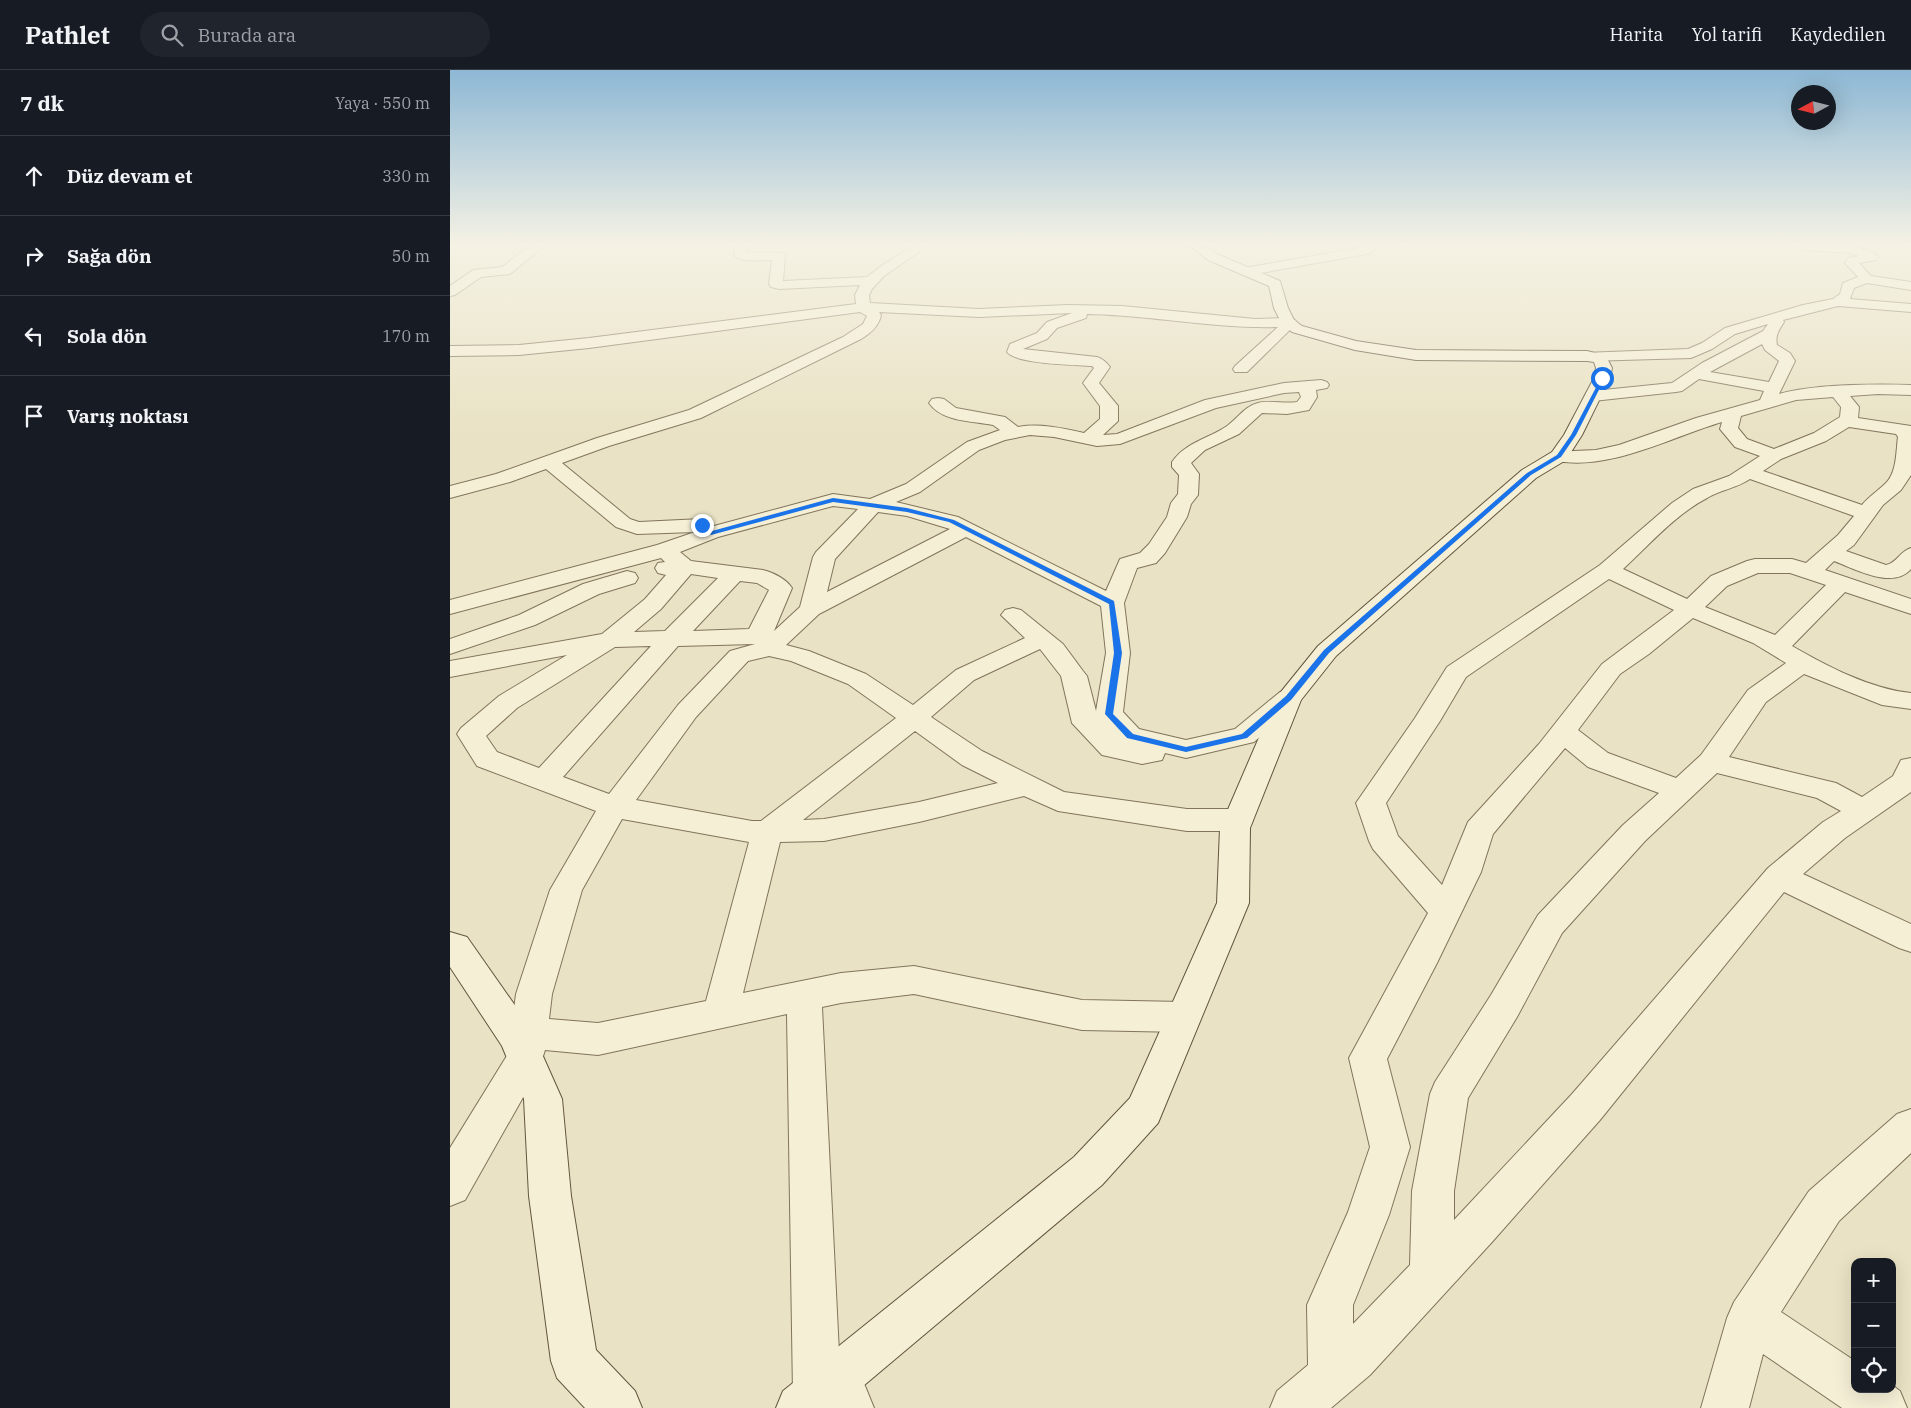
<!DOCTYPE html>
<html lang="tr">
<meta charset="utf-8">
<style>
body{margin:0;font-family:"IBM Plex Serif",serif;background:#20242c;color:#f1f3f6}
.controls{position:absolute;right:15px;bottom:15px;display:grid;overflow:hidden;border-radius:10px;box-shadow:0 5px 20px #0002}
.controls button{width:45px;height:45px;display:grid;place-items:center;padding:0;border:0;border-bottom:1px solid #363941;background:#171b24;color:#f1f3f6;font:25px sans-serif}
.compass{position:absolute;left:1341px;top:15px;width:45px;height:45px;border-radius:50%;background:#171b24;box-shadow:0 5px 20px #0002;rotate:263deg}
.stop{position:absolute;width:15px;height:15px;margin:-11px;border:4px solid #1a73e8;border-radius:50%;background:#fff}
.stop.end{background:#1a73e8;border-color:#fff;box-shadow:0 1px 5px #0008}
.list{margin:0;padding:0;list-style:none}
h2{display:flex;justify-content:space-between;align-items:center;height:65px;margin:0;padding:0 20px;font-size:21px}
h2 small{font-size:16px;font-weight:400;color:#9ea1a6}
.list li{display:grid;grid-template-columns:32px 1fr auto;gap:15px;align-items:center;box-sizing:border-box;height:80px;padding:0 20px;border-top:1px solid #363941}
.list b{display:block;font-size:19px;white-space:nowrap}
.list em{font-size:16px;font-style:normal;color:#9ea1a6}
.icon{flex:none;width:28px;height:28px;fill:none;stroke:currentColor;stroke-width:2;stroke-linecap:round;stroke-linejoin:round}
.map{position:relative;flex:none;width:1461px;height:1338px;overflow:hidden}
header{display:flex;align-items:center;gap:30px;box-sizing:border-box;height:70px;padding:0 25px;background:#171b24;border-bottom:1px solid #363941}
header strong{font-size:24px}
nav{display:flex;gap:28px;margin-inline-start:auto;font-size:18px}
.search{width:350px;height:45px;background:#20242c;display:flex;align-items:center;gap:12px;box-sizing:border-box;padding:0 18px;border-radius:28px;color:#9ea1a6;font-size:19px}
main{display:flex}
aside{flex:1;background:#171b24}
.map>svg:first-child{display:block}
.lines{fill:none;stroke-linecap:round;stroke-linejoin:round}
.street-casing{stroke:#82745c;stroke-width:2}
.secondary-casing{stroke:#63553f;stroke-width:2}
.street{fill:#f5efd6;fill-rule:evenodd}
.secondary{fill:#f5efd6;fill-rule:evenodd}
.route{fill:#1a73e8}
</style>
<header>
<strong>Pathlet</strong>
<div class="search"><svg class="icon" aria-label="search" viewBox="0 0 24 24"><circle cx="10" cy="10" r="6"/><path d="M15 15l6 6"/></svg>Burada ara</div>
<nav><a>Harita</a><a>Yol tarifi</a><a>Kaydedilen</a></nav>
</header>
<main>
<aside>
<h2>7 dk<small>Yaya · 550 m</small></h2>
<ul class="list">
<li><svg class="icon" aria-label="ahead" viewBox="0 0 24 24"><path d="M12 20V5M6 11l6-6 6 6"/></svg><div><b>Düz devam et</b></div><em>330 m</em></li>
<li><svg class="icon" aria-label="right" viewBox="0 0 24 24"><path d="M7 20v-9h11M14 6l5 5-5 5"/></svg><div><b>Sağa dön</b></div><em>50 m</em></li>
<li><svg class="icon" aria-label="left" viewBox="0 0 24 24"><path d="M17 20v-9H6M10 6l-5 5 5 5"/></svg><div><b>Sola dön</b></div><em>170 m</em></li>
<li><svg class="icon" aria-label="arrive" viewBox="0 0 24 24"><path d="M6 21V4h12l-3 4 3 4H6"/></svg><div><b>Varış noktası</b></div></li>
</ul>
</aside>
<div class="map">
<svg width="1461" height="1338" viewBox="0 0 1461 1338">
<rect width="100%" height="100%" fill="#e9e2c4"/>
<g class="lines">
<defs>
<path id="street" d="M81 175H95L60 204 31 207 5 225 0 226V216L23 200 52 197Z
M285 175H297L296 182 333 183 335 186 333 211 417 207 434 194 464 175H479L434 206 422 219 419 225 420 233 529 239 618 235 672 236 805 249 838 248 845 250 847 253 797 302H785L783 299 785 296 828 257C764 259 701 245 637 244L636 248 607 258 597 269 573 279 647 287C653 289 656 292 660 297L649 313 668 336V351L653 365 667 364 755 330 834 313 871 310 877 312 879 315 877 318 866 320 867 327 859 340 837 344 812 343 789 364 755 380 741 393 749 404 748 425 741 434 737 447 715 483 706 493 687 498 674 533 680 583 673 642 689 659 736 670 785 659 830 622 839 620 848 622 852 628 848 634 804 672 736 688 715 683 712 690 692 694 652 685 622 653 611 606 590 579 524 610 481 647 532 681 614 722 737 739H788L799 743 803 750 799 757 788 761H737L608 741 574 726 469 752 374 771 330 772 293 923 391 903 464 896 632 930 733 932 746 936 751 947 746 958 733 962 632 960 464 924 391 933 372 937 389 1283 404 1289 424 1338H349L343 1323 337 944 148 985 95 980 89 999 15 1130 0 1136V1078L58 984 66 924 100 820 146 741 27 696 7 664 11 658 49 626 117 585 0 607V591L152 564 195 529 216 505 208 503 205 498 208 493 215 492 211 488 0 544V530L207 475 245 462 187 464 166 457 96 399 60 412 0 428V416L46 404 147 368 239 340 393 267 413 254 417 246 410 242 139 278 69 285 0 286V276L69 275 139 268 406 234 405 225 410 215 329 219 321 217 319 214 322 190C311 190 292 193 284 185ZM429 242 529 247 622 243 597 252 587 263 560 274 557 282C566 294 626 295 642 296L644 298 633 313 650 336V349L634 363C612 358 590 353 568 357L555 347 506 338 494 329 488 328 482 329 479 333C492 352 523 351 543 355L550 360 517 372 456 414 420 429 383 424 264 456 259 451 252 449 189 452 180 449 112 393 159 376 251 348 411 269C421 263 429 256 431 245ZM849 322 851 327 847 332C834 334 820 330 808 333 795 336 788 348 777 356 758 369 736 372 722 392V397L729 405 728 424 721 433 717 447 699 474 690 483 670 489 656 521 508 447 446 432 470 422 529 380 555 370 580 365 604 367 647 376 670 374 766 338 834 323ZM383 436 408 439 366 482 363 487 350 537 324 561 342 518C336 509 324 503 313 500L241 491 230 482 268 467ZM428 442 457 446 500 459 377 522 385 489ZM516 467 651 536 656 583 646 641 637 606 633 601 613 574 571 540 563 538 555 540 551 545 575 568 506 600 463 635 416 604 359 581 336 575 369 544ZM241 504 268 508 215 561 184 562 211 539ZM290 511 307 513 319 520 299 559 243 561ZM305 574 280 581 228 635 159 724 113 707 228 576ZM201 576 89 698 47 682 36 666 67 638 165 577ZM319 586 341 591 398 614 446 648 311 751H302L186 730 246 647 298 591ZM465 661 512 695 548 713 469 732 374 749 353 750ZM172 749 299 772 256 931 148 953 99 949 102 924 132 820Z
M906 175H954L948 179H924L921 183 917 184 799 205 793 201 794 198 909 178Z
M1349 175H1403L1426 184 1428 187 1426 190 1409 193 1421 206 1461 212V220L1417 213 1404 218 1400 229 1461 234V242L1388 236 1333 250 1334 252C1329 260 1325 265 1327 275L1340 283 1345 291 1329 324C1366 314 1422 314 1461 315V325L1428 324 1400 326 1409 337 1408 348 1461 356V405L1451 420 1433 435 1404 475 1396 481 1436 495C1447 493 1449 482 1461 478V499C1443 520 1405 499 1384 491L1375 500 1461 529V544L1395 522 1342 576C1377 596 1420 619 1461 623V639L1432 635 1354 604 1316 632 1279 687 1386 713 1412 727 1443 706 1451 690 1461 688V722L1395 768 1353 804 1461 854V882L1449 878 1334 822 1150 1050 1042 1172 920 1305 881 1338H820L827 1321 858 1295 857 1235 898 1142 920 1077 899 988 978 843 923 779 919 771 906 733 965 648 997 597 1150 495 1222 433 1243 419 1279 406 1310 386 1285 377 1270 359 1272 352C1221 367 1156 403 1102 390L1100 386 1102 382 1146 380 1169 375 1246 348 1310 330 1314 321 1249 309 1232 321 1226 322 1143 331 1137 330 1135 326 1137 322 1143 321 1222 313 1252 293 1313 261 1318 254 1285 264 1262 279 1241 288 1137 291 1132 289 1129 286 1132 283 1238 279 1252 273 1275 258 1353 235 1383 229 1390 224 1393 213 1408 207 1395 193 1398 188 1409 186 1401 183 1355 180 1351 179ZM1312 274 1315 280 1329 291 1319 312 1260 302ZM1383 327 1391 337 1390 347 1364 363 1324 379 1297 369 1288 358 1291 346 1346 330ZM1399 357 1446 364 1448 367C1446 381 1447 402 1436 413 1428 421 1419 426 1412 435L1313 401 1331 389 1376 371ZM1300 409 1404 446 1388 465 1356 493 1342 489H1305L1297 491 1261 506 1237 529 1173 499C1198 476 1226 444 1257 428 1270 420 1287 418 1300 409ZM1308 503H1340L1376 515 1325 565 1255 537 1277 516ZM1159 509 1224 540 1152 594 1089 674 1018 752 992 815 948 766 936 733 990 651 1016 607ZM1243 548 1303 573 1336 593 1298 620 1251 685 1226 708 1158 683 1128 660 1170 604 1199 584ZM1115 678 1138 697 1209 723 1173 755 1088 845 1041 925 985 1012 980 1024 962 1121 960 1195 903 1254V1235L939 1145 960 1077 937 989 987 893 1031 802 1043 764ZM1267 703 1367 728 1391 741 1373 752 1318 798 1122 1024 1004 1150V1121L1018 1028 1067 947 1112 863 1195 771Z
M177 501 185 503 188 508 185 513 149 524 85 555 0 584V569L69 545 133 514Z
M1461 1039V1083L1389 1151 1331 1242 1405 1291V1319H1442V1315L1450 1321 1457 1338H1392L1313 1284 1299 1338H1251L1277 1248 1284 1232 1359 1121 1447 1044Z"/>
<path id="secondary" d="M739 175H753L767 184 830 211 838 238 844 250 852 256 906 271 966 280 1137 281 1156 286 1162 298 1160 308 1132 365 1116 390 1086 408 886 586 851 630 800 758 799 833 708 1053 652 1115 387 1338H326L333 1321 624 1087 680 1028 767 833 770 758 826 628 868 576 1072 400 1102 382 1114 365 1144 308 1146 298 1144 292 1137 291 966 290 905 280 842 262 831 252 824 238 819 216 758 190Z
M0 862 17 867 80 957 112 1029 121 1126 146 1280 185 1321 192 1338H135L107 1308 101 1291 79 1126 74 1029 52 976 0 897Z"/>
</defs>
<use href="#street" class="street-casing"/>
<use href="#secondary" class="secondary-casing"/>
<use href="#street" class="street"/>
<use href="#secondary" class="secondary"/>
</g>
<linearGradient id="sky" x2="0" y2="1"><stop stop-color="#8db8d5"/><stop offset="0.48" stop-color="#f5f2e4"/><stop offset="1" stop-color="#f5f2e4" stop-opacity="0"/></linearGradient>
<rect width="1461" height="363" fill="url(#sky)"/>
<path class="route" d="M1152 306 1155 308 1126 365 1111 387 1081 405 879 583 841 630 797 668 736 682 677 668 655 644 664 583 659 534 499 452 457 442 383 432 261 465 249 455 254 454 262 461 383 428 457 438 504 450 664 531 672 583 663 644 683 664 736 677 792 664 836 626 874 580 1077 403 1107 385 1121 365Z"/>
</svg>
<div class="controls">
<button>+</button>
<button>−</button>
<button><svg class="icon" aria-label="locate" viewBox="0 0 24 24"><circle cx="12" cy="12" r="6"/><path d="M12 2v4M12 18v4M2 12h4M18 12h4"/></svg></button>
</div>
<svg class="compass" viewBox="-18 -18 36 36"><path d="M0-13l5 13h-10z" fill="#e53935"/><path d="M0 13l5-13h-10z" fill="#9ea1a6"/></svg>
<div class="stop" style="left:1152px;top:308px"></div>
<div class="stop end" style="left:252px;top:455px"></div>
</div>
</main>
